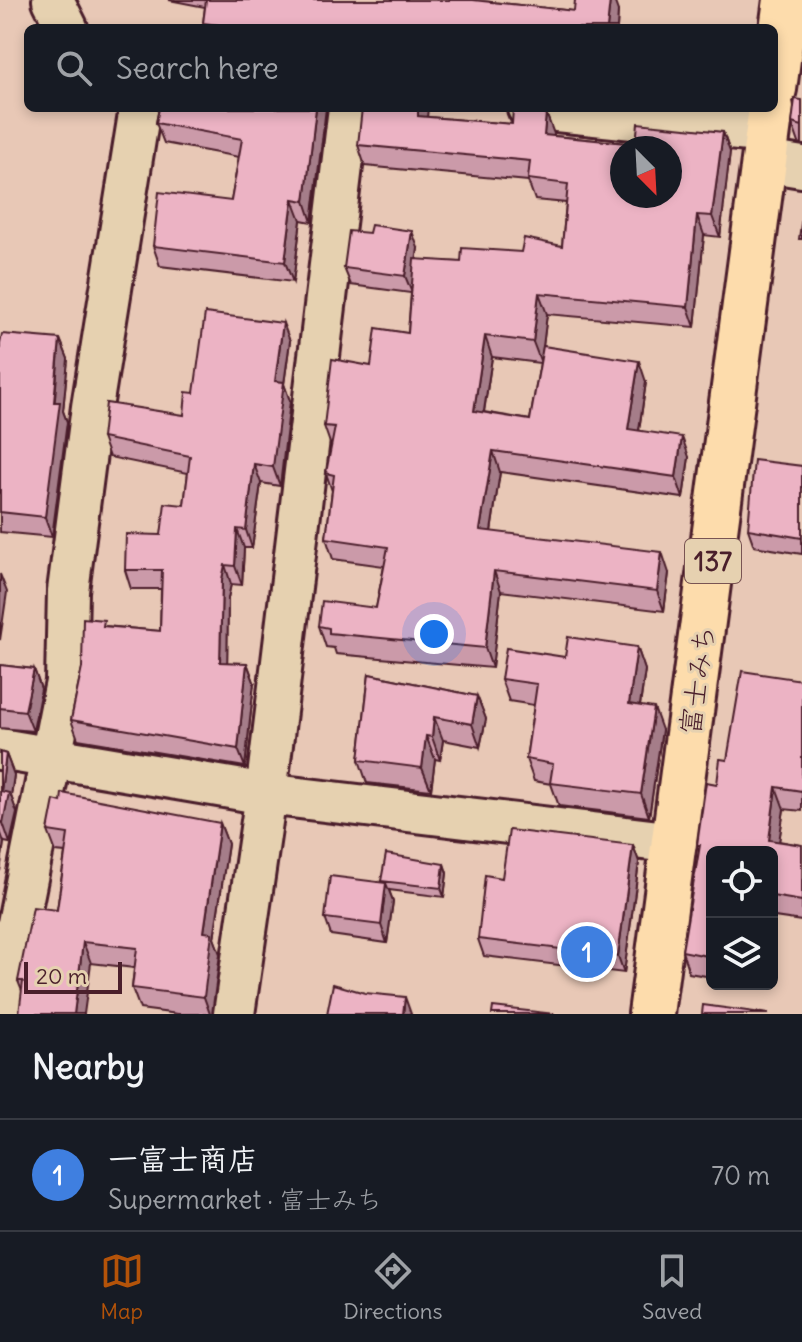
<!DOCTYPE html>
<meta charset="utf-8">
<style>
body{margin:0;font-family:Delius,"Klee One",sans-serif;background:#20242c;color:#f1f3f6}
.controls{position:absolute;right:24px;bottom:24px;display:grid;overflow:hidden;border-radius:12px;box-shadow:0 4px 12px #0003}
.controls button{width:72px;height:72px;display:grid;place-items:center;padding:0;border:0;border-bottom:2px solid #363941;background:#171b24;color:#f1f3f6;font:40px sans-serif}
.compass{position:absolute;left:610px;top:136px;width:72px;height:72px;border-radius:50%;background:#171b24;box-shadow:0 4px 12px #0003;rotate:156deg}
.scale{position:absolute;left:24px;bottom:20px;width:98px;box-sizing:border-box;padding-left:8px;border:4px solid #4a1f2b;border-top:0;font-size:22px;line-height:28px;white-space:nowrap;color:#4a1f2b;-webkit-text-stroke:6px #e6d1b0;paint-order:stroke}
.you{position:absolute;left:434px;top:634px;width:28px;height:28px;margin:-20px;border:6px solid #fff;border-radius:50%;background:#1a73e8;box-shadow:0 0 0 12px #1a73e833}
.badge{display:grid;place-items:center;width:52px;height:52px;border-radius:50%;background:#b45309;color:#fff;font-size:26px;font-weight:700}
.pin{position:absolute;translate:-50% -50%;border:4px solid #fff;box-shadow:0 2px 8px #0006}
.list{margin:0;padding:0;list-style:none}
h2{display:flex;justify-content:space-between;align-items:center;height:104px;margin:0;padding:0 32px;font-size:34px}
h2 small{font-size:26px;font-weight:400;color:#9ea1a6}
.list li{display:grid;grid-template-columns:52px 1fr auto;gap:24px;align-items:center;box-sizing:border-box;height:112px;padding:0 32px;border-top:2px solid #363941}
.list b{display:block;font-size:30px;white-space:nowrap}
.list p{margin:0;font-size:26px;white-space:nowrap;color:#9ea1a6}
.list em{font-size:26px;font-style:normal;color:#9ea1a6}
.icon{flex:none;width:44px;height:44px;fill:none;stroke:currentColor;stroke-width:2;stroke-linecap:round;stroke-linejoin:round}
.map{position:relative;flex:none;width:802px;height:1014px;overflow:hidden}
.search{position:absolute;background:#171b24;box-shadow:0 4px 12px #0003;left:24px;right:24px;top:24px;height:88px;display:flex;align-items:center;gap:20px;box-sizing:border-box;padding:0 28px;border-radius:12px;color:#9ea1a6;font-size:30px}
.sheet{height:216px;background:#171b24}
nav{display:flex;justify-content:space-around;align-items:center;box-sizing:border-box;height:112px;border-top:2px solid #363941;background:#171b24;font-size:22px;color:#9ea1a6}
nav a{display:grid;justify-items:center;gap:4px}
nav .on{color:#b45309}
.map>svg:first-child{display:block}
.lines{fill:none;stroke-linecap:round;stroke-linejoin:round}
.minor-casing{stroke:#4a1f2b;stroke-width:46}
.highway-casing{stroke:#4a1f2b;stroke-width:50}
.minor{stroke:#e6d1b0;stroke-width:40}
.highway{stroke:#fddcac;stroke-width:44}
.wall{fill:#cb9aa9;stroke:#4a1f2b;stroke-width:2;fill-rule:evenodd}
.shaded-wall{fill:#a57d89;stroke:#4a1f2b;stroke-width:2}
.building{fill:#ecb3c4;stroke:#4a1f2b;stroke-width:2;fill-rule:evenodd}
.labels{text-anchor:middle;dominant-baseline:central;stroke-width:6;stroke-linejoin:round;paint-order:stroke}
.shield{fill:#e6d1b0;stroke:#795453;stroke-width:2}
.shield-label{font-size:26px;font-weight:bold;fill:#4a1f2b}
.street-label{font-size:28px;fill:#4a1f2b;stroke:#e6d1b0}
</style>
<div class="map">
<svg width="802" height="1014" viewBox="0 0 802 1014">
<rect width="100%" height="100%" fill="#e8c8b6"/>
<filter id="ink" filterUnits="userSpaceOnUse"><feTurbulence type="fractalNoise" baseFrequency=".0125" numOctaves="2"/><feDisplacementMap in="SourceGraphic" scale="16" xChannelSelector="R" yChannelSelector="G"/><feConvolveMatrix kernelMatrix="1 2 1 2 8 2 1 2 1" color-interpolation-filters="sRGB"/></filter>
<g filter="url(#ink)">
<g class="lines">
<defs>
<path id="minor" d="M53 0 67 28
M528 108 768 133
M765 161 802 167
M0 749 266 794 676 843
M0 1014 66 682 68 591 92 407 140 108
M234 1014 266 794 349 108"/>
<path id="highway" d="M774 89 786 0
M651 1014 771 108"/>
</defs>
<use href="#minor" class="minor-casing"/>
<use href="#highway" class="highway-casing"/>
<use href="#minor" class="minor"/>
<use href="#highway" class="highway"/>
</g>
<path class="wall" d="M169 0H473L574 11H618L617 28H205L203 23 205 7Z
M802 100V144L799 143 792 123Z
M159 108H326L312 222 301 220 293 282 160 266 153 246 231 201 239 157 164 143 156 123Z
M546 113 554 136 636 144 723 132 730 152 720 237 704 235 695 327 547 314 543 346 646 382 639 430 689 457 683 498 500 472 491 532 669 573 664 611 501 591 492 668 336 654 334 648 326 647 319 626 376 608 384 566 333 559 326 538 332 491 326 473 331 446 324 426 371 366 408 333 411 293 351 285 344 268 418 248 416 260 461 262 562 246 566 203 535 200 528 181 365 166 358 145 427 117 512 124ZM492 357 540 363 530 420 484 412Z
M60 339 68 359 63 411 67 422 52 537 0 532V344Z
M290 341 284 384 290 401 280 486 261 483 252 548H244L242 585 231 584 228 598 227 663H247L254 682 245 767 78 739 71 720 82 668 106 626 160 631 161 589H131L125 570 161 535 184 505 188 473 109 457 102 438 184 415 194 393Z
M802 466V554L754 546 748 529Z
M637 647 645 670 640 706 662 730 649 817 559 806 551 784 534 781 526 759 534 705 509 701 501 679 565 657Z
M0 665 34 669 41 689 33 731 0 728Z
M369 674 477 696 486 719 480 747 443 740 440 760 435 759 431 790 367 783 359 760Z
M802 680V811L784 809 779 841 802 845V921L774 917 772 929V852H712V977L689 973 682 951 699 851 697 845 717 784 727 760Z
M0 752 6 754 14 775 11 796 17 813 10 843 4 842 0 871Z
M220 823 228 844 214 938 220 954 212 1014H178L140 1009 132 988 134 968 91 963 22 991 18 981 57 910 65 853 56 852 48 831Z
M633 845 639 862 624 973 484 956 478 939 502 878Z
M444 864 447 873 444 897 389 890 393 901 387 943 331 935 325 918 382 883 381 881Z"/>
<path class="shaded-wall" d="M610 0H614L618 11 617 28H607Z
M316 108H326L312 222 305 201Z
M418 108H428L425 137 418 116Z
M546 113 554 134 552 156 544 135Z
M723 132 730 152 720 237 712 216Z
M293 199 301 220 293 282 285 262Z
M697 215 704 235 695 327 688 307Z
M412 231 418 248 412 293 405 276Z
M539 293 547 314 541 363 533 342Z
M283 323 290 341 284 384 290 401 280 486 273 467 275 381Z
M485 336 492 357 481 431 474 411Z
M60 339 68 359 63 411 67 422 52 537 45 517Z
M639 361 646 382 636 450 628 429Z
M682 437 689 457 683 498 676 477Z
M493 451 500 472 488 551 480 530Z
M254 464 261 483 252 548 246 530Z
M237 529 244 548 242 585 235 566Z
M662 552 669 573 664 611 657 591Z
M225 565 231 584 228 598 227 681 220 662 222 579Z
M494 571 501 591 492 668 485 648Z
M0 574 7 592 0 640Z
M637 647 645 670 637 726 629 704Z
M247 663 254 682 245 767 238 749Z
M34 669 41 689 33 731 25 711Z
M477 696 486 719 480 747 472 724Z
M654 708 662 730 649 817 641 794Z
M434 717 443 740 440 760 432 737Z
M426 736 435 759 431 790 422 768Z
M6 754 14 775 11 796 17 813 10 843 3 823 1 791Z
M776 787 784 809 776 862 769 840Z
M220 823 228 844 214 938 220 954 212 1014H210L204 997V932Z
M0 831 4 842 0 871Z
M633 845 639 862 624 973 618 956Z
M444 864 447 873 444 897 441 888Z
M386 883 393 901 387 943 381 925Z
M83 942 91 963 84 1014H74Z
M405 997 411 1014H403Z"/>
<path class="building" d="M206 0H473L574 11 575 0H610L607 28H244L203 23Z
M795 99 802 100V126L792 123Z
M159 108H316L305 201 293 199 285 262 153 246 159 192 231 201 242 139 156 123Z
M362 108H418V116L512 124 513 108 546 113 544 135 636 144 638 123 723 132 712 216 697 215 688 307 539 293 533 342 485 336 474 411 530 420 543 346 639 361 628 429 682 437 676 477 493 451 480 530 662 552 657 591 494 571 485 648 329 633V628L319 626 322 601 376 608 388 547 326 538 334 475 326 473 335 427 324 426 332 359 371 366 376 328 408 333 414 259 461 262 462 248 521 252 524 238 562 246 568 184 528 179 530 161 358 145ZM622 148H670V196H622Z
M802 216V239H799Z
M371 225 412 231 405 276 344 268 349 231 369 233Z
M205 313 283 323 275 381 284 382 273 467 254 464 246 530 237 529 235 566 225 565 222 579 220 662 247 663 238 749 71 720 82 668 83 618 104 620 103 626 160 631 162 570H125L126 534 161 535 165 503 184 505 190 456 102 438 106 403 184 415 186 392 194 393Z
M2 334 60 339 54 402H60L45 517 0 512V344Z
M754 460 802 466V538L748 529Z
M568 637 637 647 629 704 654 708 641 794 550 783 553 764 526 759 537 684 501 679 506 648 565 657Z
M0 665 34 669 25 711 0 708Z
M742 671 802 680V791L776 787 769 840 802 845V901L772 896V852H712V957L682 951 700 845H697L706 782 717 784 720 759 727 760Z
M369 674 477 696 472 724 434 717 432 737 426 736 422 768 359 760Z
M0 752 6 754 1 791 9 793 3 823 0 822Z
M62 793 220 823 204 932 212 933 204 997 132 988 137 948 83 942 74 1014H19L23 981H18L33 907 57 910 68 834 48 831 54 800 61 802Z
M509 830 633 845 618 956 478 939 485 875 502 878Z
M386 854 444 864 441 888 381 881Z
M330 876 386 883 381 925 325 918Z
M333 984 365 993 405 997 403 1014H327Z
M703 1005 769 1014H702Z
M493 1007 555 1014H492Z"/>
</g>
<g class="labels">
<rect class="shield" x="685" y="539" width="56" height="44" rx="6"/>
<g class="shield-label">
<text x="713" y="561">137</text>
</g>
<g class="street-label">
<text transform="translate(697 680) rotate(-82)">富士みち</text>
</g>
</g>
</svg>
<div class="controls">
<button><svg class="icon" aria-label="locate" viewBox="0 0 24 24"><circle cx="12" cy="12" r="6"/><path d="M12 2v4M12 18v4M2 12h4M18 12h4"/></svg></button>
<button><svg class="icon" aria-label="layers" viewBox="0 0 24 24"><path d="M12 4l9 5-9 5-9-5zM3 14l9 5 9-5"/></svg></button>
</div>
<svg class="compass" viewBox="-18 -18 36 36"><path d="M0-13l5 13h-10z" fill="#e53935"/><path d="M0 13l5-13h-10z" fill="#9ea1a6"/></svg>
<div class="scale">20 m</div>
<div class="you"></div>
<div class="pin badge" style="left:587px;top:952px;background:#3f7fe0">1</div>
<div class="search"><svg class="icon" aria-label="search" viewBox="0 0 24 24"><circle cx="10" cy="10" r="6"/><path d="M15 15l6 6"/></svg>Search here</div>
</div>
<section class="sheet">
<h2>Nearby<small></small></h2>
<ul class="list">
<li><span class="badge" style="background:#3f7fe0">1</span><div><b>一富士商店</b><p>Supermarket · 富士みち</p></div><em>70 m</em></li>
</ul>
</section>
<nav>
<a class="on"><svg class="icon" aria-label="map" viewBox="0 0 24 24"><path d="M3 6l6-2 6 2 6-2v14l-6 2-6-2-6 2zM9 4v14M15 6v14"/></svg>Map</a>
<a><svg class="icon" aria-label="directions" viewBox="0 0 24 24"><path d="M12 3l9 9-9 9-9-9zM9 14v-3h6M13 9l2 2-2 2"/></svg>Directions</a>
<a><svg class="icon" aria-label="saved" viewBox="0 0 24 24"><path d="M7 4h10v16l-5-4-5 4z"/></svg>Saved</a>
</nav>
